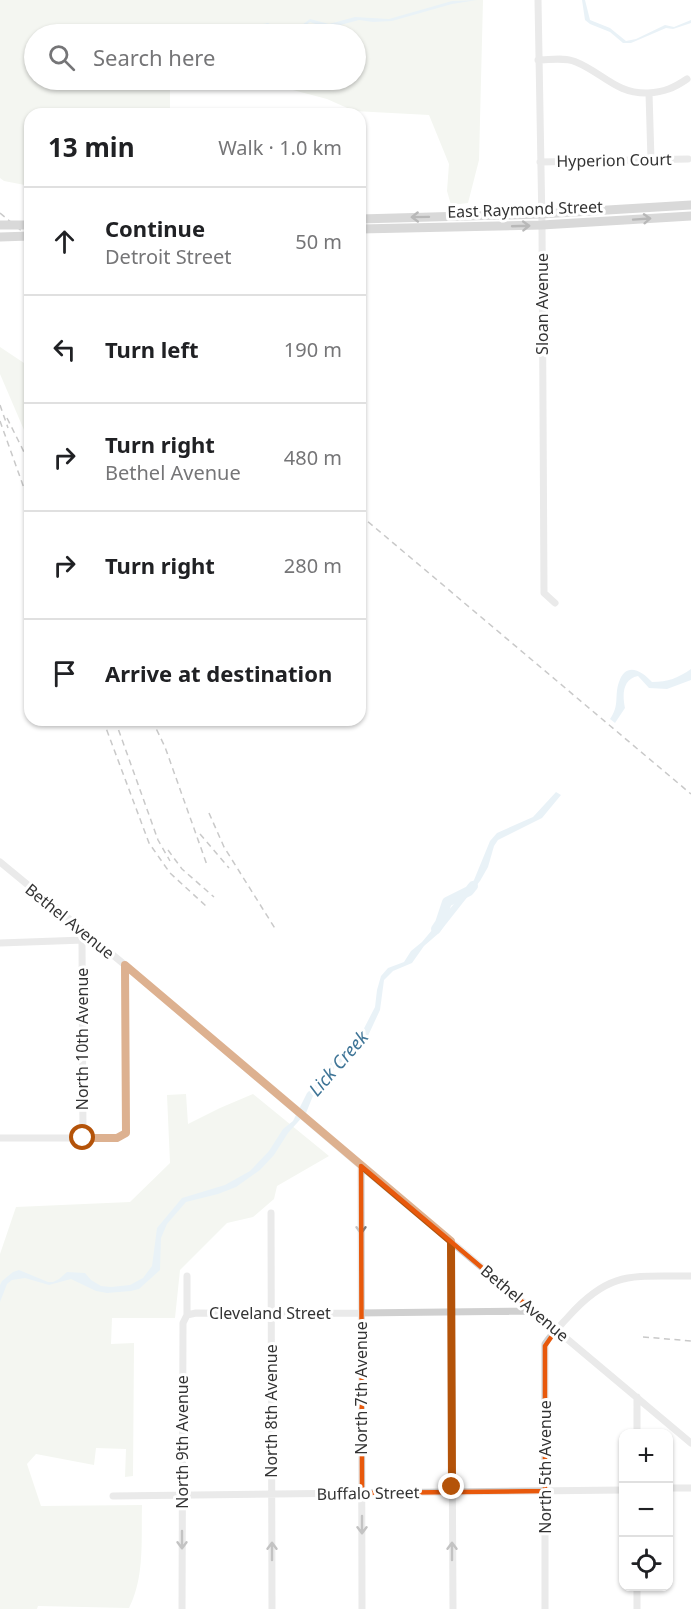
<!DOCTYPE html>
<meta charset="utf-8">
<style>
body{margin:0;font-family:"Noto Sans",sans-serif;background:#f6f6f6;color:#202124}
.controls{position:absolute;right:18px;bottom:18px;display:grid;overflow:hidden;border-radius:12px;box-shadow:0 2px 4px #0004}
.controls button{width:54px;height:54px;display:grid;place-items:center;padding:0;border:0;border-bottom:2px solid #e0e0e0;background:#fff;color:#202124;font:30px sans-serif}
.stop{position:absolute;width:18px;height:18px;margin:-14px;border:4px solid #b45309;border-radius:50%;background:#fff}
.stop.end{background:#b45309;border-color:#fff;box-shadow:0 2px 6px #0008}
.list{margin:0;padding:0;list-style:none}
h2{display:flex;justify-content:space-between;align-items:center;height:78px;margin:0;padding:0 24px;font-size:26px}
h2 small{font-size:20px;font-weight:400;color:#757577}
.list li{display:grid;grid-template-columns:39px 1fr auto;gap:18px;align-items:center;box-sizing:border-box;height:108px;padding:0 24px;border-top:2px solid #e0e0e0}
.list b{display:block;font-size:22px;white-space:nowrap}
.list p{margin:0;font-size:20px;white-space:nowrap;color:#757577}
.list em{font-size:20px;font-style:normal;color:#757577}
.icon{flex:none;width:33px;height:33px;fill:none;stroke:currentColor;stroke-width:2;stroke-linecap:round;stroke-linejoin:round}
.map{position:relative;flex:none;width:691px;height:1609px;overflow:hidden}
.search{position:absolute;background:#fff;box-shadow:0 2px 4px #0004;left:24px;top:24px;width:342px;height:66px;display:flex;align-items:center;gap:15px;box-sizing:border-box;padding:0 21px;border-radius:33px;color:#757577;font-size:22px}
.panel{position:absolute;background:#fff;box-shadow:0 2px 4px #0004;left:24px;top:108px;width:342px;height:618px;border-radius:18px}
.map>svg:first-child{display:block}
.green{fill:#e6ecdf}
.water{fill:#cfe2ee}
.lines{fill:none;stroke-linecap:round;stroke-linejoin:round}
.river{stroke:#cfe2ee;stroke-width:10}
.minor{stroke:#d0d0d0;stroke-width:7}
.major{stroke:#ababab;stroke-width:9}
.rail{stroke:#888;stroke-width:1.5;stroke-dasharray:6 4.5;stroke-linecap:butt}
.major-bridge{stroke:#ababab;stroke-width:9}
.oneway{stroke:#636363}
.oneway2{stroke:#7a7a7a}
.route{stroke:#b45309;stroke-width:8}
.marked{fill:none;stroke:#e8590c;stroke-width:4.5;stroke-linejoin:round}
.labels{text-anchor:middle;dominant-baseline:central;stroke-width:6;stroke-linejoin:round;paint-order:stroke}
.street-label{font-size:16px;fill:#333;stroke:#fff}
.water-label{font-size:18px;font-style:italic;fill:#3f7597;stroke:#fff}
</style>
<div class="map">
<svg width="691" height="1609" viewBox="0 0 691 1609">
<rect width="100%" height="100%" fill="#fff"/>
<path class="green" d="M0 0H483L479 160 468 203 451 205 447 191 449 164 429 115 354 111 327 99 255 80H356V34H34V80H170V114H30V186L4 181 0 178Z
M0 347 30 367V444L0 374Z
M186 1094 188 1124 220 1108 253 1094 329 1156 277 1186 274 1199 253 1217 227 1223 180 1270 175 1318H112L111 1344 134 1343 133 1476 125 1477 126 1449 96 1448 94 1465 36 1454 27 1464 41 1506 142 1505C141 1539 145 1577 129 1608L38 1606 37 1609H0V1254L16 1207 130 1202 170 1163 167 1095Z"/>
<path class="water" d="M477 0 452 4 392 21 373 22 359 20 333 27H324L310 22C302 28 292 36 282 34 277 33 272 28 268 27L255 31H240L229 34H203L223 33 268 23 280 30 294 31 310 19 329 24 355 17 389 19 452 1Z
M582 0H585L590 20 610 28 626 41 636 39 665 25 674 27 691 20V23L673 29 666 28 631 43H623L610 32 590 24 585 20Z
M691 669V680L667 689 649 688 638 676C623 679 622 694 625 708L615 723 610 719C620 705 614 696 619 682 626 661 642 671 652 682 668 682 678 678 691 669Z
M556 792 561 795 542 818 498 840 494 846 488 867 480 881 439 933 424 946 412 963 393 971 384 980 380 1010 367 1038 357 1051 336 1066 323 1084 315 1091 306 1113 288 1133 274 1155 260 1170 236 1187 218 1194 186 1202 167 1224 161 1238 160 1270 139 1289 131 1291 107 1293 96 1291 71 1279 49 1285 25 1278 12 1280 7 1284 0 1302V1285L2 1281 13 1272 19 1270 48 1282H53L59 1279 67 1272 85 1273 91 1280 101 1286 111 1287 130 1285 143 1278 152 1266 157 1228 182 1198 225 1185 250 1171 269 1151 283 1129 293 1121 307 1093 318 1082 332 1061 356 1044 375 1007 377 990 381 976 388 968 404 962 411 951 422 942 474 880 490 841 497 833 533 817Z"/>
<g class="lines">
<path class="river" d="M436 929 440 923 447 902 469 891 473 886"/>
<path class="minor" d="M538 0 542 225 544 593 555 603
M538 60C550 60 565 57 576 62 603 73 616 94 648 93 664 92 674 88 687 79
M649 93 651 160
M540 162 688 159
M0 862 125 965 361 1166 691 1443
M82 940 83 1138
M0 943 84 940
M0 1138H117L126 1133 125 965
M361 1166 362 1609
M271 1213 272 1609
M451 1241 453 1609
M187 1315 196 1313 271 1314 534 1311
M637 1397V1434
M668 1488H691
M113 1496 624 1490
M637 1586V1609
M182 1609 183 1323 187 1315V1276
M545 1609V1344C551 1334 561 1325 569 1316 611 1269 634 1277 691 1276"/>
<path class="major" d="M360 219 541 214 691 205
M360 229 542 225 691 216"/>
<path class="rail" d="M0 213 30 238
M0 405 8 428
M7 418 30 464
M0 421 30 505
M360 515 691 794
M103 720 149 843 170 873 206 906
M115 720 158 840 170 861
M152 720 165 747 207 865
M209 813 224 847 276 930
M200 834 229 868
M168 850 182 869 214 897
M643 1337 691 1341"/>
<path class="major-bridge" d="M0 225H30
M0 237 30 236"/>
</g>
<defs><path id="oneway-shaft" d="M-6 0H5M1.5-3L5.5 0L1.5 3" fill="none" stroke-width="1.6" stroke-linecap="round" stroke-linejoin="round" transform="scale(1.5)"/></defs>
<g class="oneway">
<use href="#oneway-shaft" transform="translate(420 217) rotate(179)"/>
<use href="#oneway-shaft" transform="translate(642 219) rotate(-4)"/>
<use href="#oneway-shaft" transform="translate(521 226) rotate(-2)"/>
</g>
<g class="oneway2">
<use href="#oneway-shaft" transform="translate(361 1225) rotate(90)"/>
<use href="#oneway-shaft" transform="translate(362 1525) rotate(90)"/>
<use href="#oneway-shaft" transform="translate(182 1540) rotate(90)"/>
<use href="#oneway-shaft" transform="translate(272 1551) rotate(-90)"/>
<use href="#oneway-shaft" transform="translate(452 1551) rotate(-90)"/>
</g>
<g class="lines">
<path class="route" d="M83 1138H117L126 1133 125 965 451 1241 452 1487"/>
</g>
<path d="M0 0H691V1609H0ZM361 1166 556 1330 545 1346V1491L362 1493Z" fill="#fff" fill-opacity=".55" fill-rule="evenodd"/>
<path class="marked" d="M361 1166 556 1330 545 1346V1491L362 1493Z"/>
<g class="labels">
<g class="street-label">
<text transform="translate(614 160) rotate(-1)">Hyperion Court</text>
<text transform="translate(525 209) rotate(-2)">East Raymond Street</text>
<text transform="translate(542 304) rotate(-90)">Sloan Avenue</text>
<text transform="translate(70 921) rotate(39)">Bethel Avenue</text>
<text transform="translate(82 1039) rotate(-90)">North 10th Avenue</text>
<text transform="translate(525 1303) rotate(40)">Bethel Avenue</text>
<text x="270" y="1313">Cleveland Street</text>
<text transform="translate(361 1388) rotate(-90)">North 7th Avenue</text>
<text transform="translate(271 1411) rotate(-90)">North 8th Avenue</text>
<text transform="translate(182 1442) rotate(-90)">North 9th Avenue</text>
<text transform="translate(545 1467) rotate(-90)">North 5th Avenue</text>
<text transform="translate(368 1493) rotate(-1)">Buffalo Street</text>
</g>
<g class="water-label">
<text transform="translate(338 1063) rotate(-49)">Lick Creek</text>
</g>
</g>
</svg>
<div class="controls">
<button>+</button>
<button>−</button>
<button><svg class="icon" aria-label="locate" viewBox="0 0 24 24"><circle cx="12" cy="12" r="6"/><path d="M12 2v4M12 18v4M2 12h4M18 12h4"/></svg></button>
</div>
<div class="stop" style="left:83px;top:1138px"></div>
<div class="stop end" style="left:452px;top:1487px"></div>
<div class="search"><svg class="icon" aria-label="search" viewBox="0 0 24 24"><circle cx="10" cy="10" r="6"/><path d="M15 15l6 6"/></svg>Search here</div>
<section class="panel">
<h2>13 min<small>Walk · 1.0 km</small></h2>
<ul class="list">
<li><svg class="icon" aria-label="ahead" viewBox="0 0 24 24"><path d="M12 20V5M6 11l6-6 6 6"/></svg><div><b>Continue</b><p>Detroit Street</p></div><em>50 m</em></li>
<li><svg class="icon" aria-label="left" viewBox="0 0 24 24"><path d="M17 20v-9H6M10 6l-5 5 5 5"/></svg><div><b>Turn left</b></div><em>190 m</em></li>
<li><svg class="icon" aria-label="right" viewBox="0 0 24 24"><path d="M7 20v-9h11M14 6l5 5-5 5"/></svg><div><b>Turn right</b><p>Bethel Avenue</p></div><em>480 m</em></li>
<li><svg class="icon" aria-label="right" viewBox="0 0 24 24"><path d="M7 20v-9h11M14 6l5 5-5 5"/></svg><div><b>Turn right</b></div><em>280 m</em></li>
<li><svg class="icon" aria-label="arrive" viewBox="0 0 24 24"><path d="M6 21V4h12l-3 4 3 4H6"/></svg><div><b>Arrive at destination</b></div></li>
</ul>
</section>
</div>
